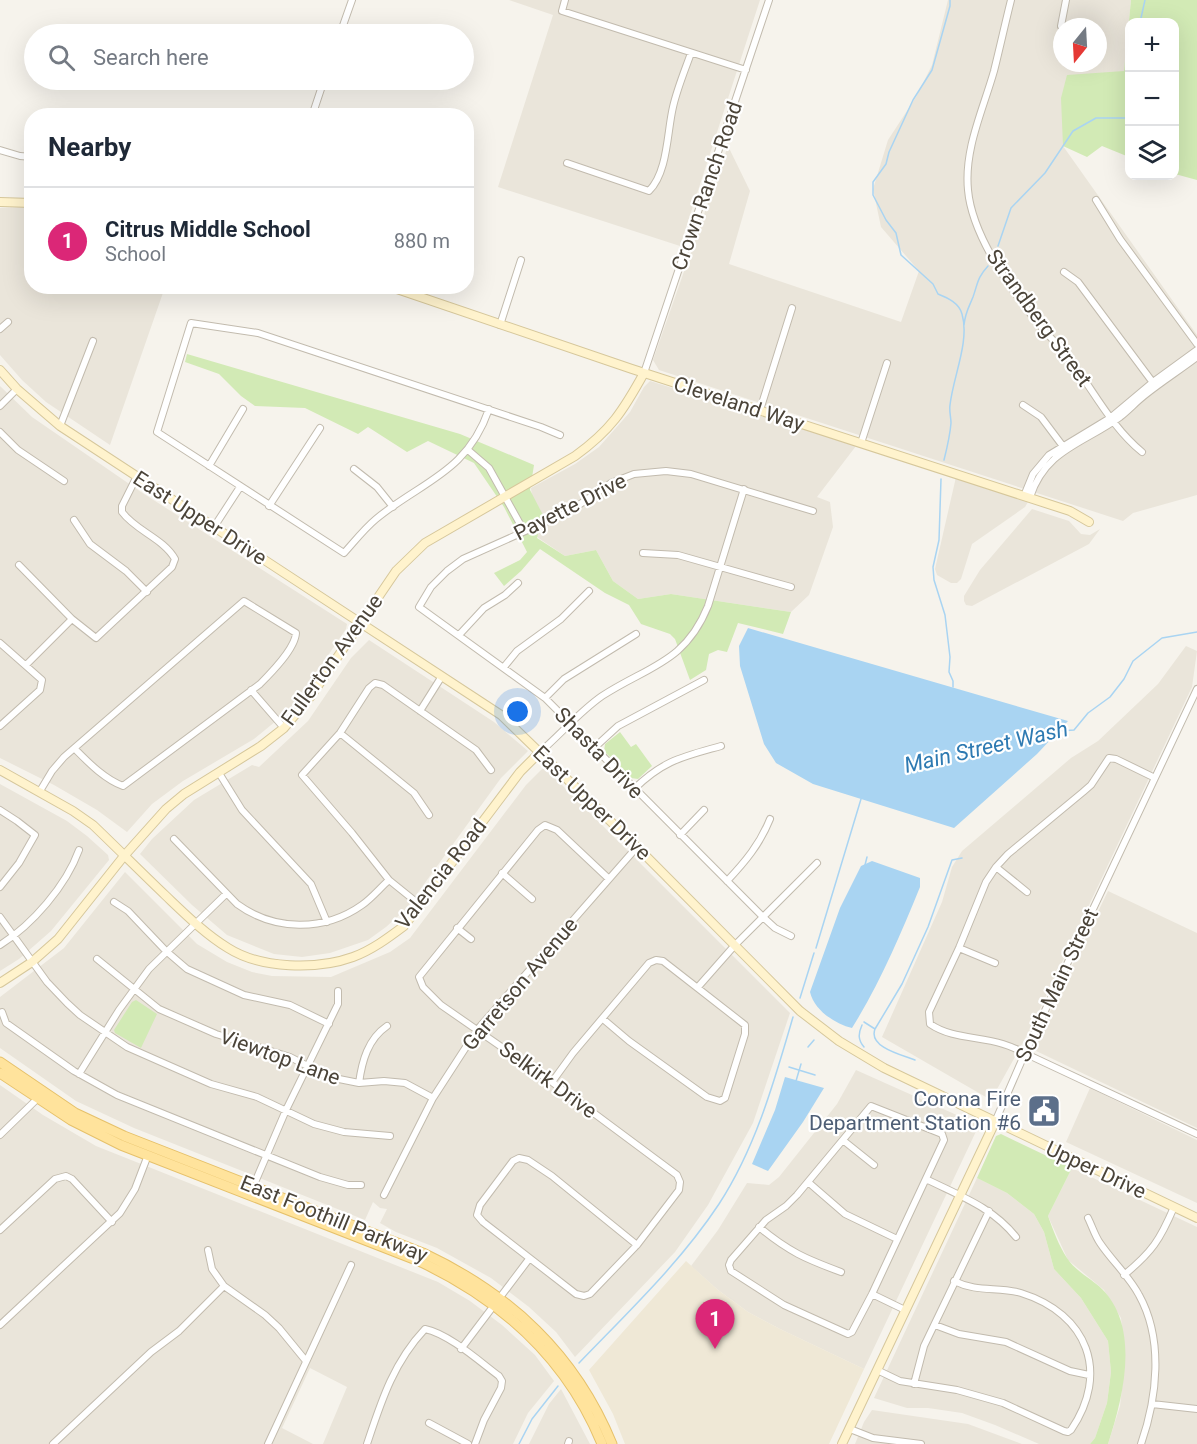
<!DOCTYPE html>
<meta charset="utf-8">
<style>
body{margin:0;font-family:Roboto,sans-serif;background:#f6f6f7;color:#1f2937}
.controls{position:absolute;right:18px;top:18px;display:grid;overflow:hidden;border-radius:12px;box-shadow:0 6px 24px #0002}
.controls button{width:54px;height:54px;display:grid;place-items:center;padding:0;border:0;border-bottom:2px solid #e0e1e3;background:#fff;color:#1f2937;font:30px sans-serif}
.compass{position:absolute;left:1053px;top:18px;width:54px;height:54px;border-radius:50%;background:#fff;box-shadow:0 6px 24px #0002;rotate:198deg}
.you{position:absolute;left:518px;top:712px;width:21px;height:21px;margin:-15px;border:4px solid #fff;border-radius:50%;background:#1a73e8;box-shadow:0 0 0 9px #1a73e833}
.badge{display:grid;place-items:center;width:39px;height:39px;border-radius:50%;background:#db2777;color:#fff;font-size:20px;font-weight:700}
.pin{position:absolute;translate:-50% -50px;filter:drop-shadow(0 2px 3px #0008)}
.pin::after{content:'';position:absolute;top:32px;width:21px;height:18px;background:inherit;clip-path:polygon(0 0,100% 0,50% 100%)}
.list{margin:0;padding:0;list-style:none}
h2{display:flex;justify-content:space-between;align-items:center;height:78px;margin:0;padding:0 24px;font-size:26px}
h2 small{font-size:20px;font-weight:400;color:#747a83}
.list li{display:grid;grid-template-columns:39px 1fr auto;gap:18px;align-items:center;box-sizing:border-box;height:108px;padding:0 24px;border-top:2px solid #e0e1e3}
.list b{display:block;font-size:22px;white-space:nowrap}
.list p{margin:0;font-size:20px;white-space:nowrap;color:#747a83}
.list em{font-size:20px;font-style:normal;color:#747a83}
.icon{flex:none;width:33px;height:33px;fill:none;stroke:currentColor;stroke-width:2;stroke-linecap:round;stroke-linejoin:round}
.map{position:relative;flex:none;width:1197px;height:1444px;overflow:hidden}
.search{position:absolute;background:#fff;box-shadow:0 6px 24px #0002;left:24px;top:24px;width:450px;height:66px;display:flex;align-items:center;gap:15px;box-sizing:border-box;padding:0 21px;border-radius:33px;color:#747a83;font-size:22px}
.panel{position:absolute;background:#fff;box-shadow:0 6px 24px #0002;left:24px;top:108px;width:450px;height:186px;border-radius:24px}
.map>svg:first-child{display:block}
.residential{fill:#eae5da;fill-rule:evenodd}
.education{fill:#efe8d6}
.green{fill:#d2eab5}
.water{fill:#a9d4f2}
.lines{fill:none;stroke-linecap:round;stroke-linejoin:round}
.stream{stroke:#a9d4f2;stroke-width:1.5}
.street-casing{stroke:#c2bbae;stroke-width:8}
.secondary-casing{stroke:#d6c79b;stroke-width:10}
.primary-casing{stroke:#e6c16a;stroke-width:11}
.street{stroke:#fff;stroke-width:6}
.secondary{stroke:#fff3cd;stroke-width:8}
.primary{stroke:#ffe39c;stroke-width:9}
.labels{text-anchor:middle;dominant-baseline:central;stroke-width:4.5;stroke-linejoin:round;paint-order:stroke}
.street-label{font-size:21px;fill:#4b4439;stroke:#fff}
.service-label{font-size:21px;fill:#4e5e75;stroke:#fff;text-anchor:end}
.water-label{font-size:22px;font-style:italic;fill:#2e7ab2;stroke:#fff}
</style>
<div class="map">
<svg width="1197" height="1444" viewBox="0 0 1197 1444">
<rect width="100%" height="100%" fill="#f6f3ec"/>
<path class="residential" d="M509 0H760L680 246 498 187 553 15Z
M948 0H1131L1124 71 1063 146 1197 335V495L1133 513 1123 521 659 370 653 360 728 146 750 191 729 264 901 322 919 271 881 227 873 189 888 140 916 97 932 65ZM1062 27H1098V63H1062Z
M31 207 32 286 165 287 110 445 46 402 22 380 0 355V208Z
M650 381 856 446 817 497 830 502 833 527 809 595 791 612 671 594 638 599 613 581 596 550 565 556 537 537 531 488 575 464 599 447 630 412 644 387Z
M0 386 32 417 141 492 347 624 346 629 301 695 287 712 254 739 183 781 152 804 127 832 97 810 54 785 0 758Z
M956 477 1028 502 1025 507 972 544 961 579 957 583H951L937 575 935 569Z
M1032 509 1069 521 1081 534 1090 535 1100 529 1089 544 972 606 966 605 964 601V596L980 570Z
M369 640 494 722 528 751 501 778 406 909 386 927 368 940 330 953 302 957 274 954 227 935 192 905 140 854 152 839 194 800 252 765 259 767 308 721 351 658Z
M1186 646 1197 651 1192 687 1031 1028 991 1100 882 1037 942 902 952 867 962 851 1071 758 1098 741 1158 684Z
M544 767 790 1013 753 1123 708 1205 675 1252 575 1357 556 1332 529 1307 491 1278 437 1248 396 1232 380 1223 387 1209 380 1208 373 1202 365 1220 134 1128 76 1101 0 1048V997L64 948 125 872 197 944 227 962 252 972 272 976 331 977 390 952 410 938 526 785Z
M0 784 67 821 87 836 108 855 109 860 51 931 19 959 0 971Z
M1108 891 1197 933V1128L1032 1049Z
M856 1070 979 1125 864 1369 780 1329 748 1312 718 1290 691 1266 718 1230 747 1183 769 1185 779 1177 837 1104Z
M0 1085 43 1115 96 1146 438 1282 470 1301 502 1325 535 1355 554 1381 528 1413 513 1444H323L347 1387 310 1368 282 1428 313 1444H0Z
M1090 1088 1197 1140V1203L1066 1142Z
M1072 1168 1197 1227V1444H1108L1120 1406 1125 1361 1121 1318 1104 1290 1068 1260 1048 1216Z
M977 1178 1007 1193 1034 1214 1044 1232 1054 1269 1081 1298 1108 1341 1111 1372 1107 1403 1095 1438 1090 1444H1039L995 1425 962 1413 928 1408H907L874 1398Z
M561 1389 590 1444H529L549 1404Z
M872 1410 968 1424 1022 1444H855L864 1422Z"/>
<path class="education" d="M686 1261 718 1290 748 1312 780 1329 864 1369 829 1444H625L613 1414 589 1370Z"/>
<path class="green" d="M1131 0H1197V180L1175 174 1174 22H1130L1129 157 1102 146 1087 157 1063 146 1061 98 1067 75 1124 71Z
M187 354 460 434 534 465 530 490 543 515 537 538 565 556 596 550 613 581 638 599 671 594 791 612 783 634 738 623 727 652 718 650 709 654 706 670 690 680 675 639 670 634 641 624 629 605 605 593 540 549 521 571 504 586 494 573 520 560 527 552 504 507 474 463 428 441 407 452 368 427 358 434 305 408 255 406 241 396 219 374 185 362Z
M620 732 631 747 636 744 652 766 638 779 631 778 604 751 605 744Z
M136 1000 157 1014 141 1048 115 1033 114 1030 132 1002Z
M1001 1134 1072 1168 1048 1216C1053 1230 1059 1246 1067 1258 1075 1271 1092 1279 1102 1289 1141 1328 1123 1398 1108 1444H1090L1095 1438 1107 1403 1111 1372 1108 1341 1081 1298 1054 1269 1044 1232 1034 1214 1007 1193 977 1178 996 1136Z"/>
<path class="water" d="M748 628 1068 721 1037 754 954 828 813 784 776 763 764 744 740 666 739 646Z
M872 861 920 878V887C900 936 880 983 852 1028 835 1024 814 1010 810 992L840 908 861 866Z
M785 1077 824 1088 803 1122 768 1171 752 1164 775 1110Z"/>
<g class="lines">
<path class="stream" d="M1143 22 1141 18 1145 0
M998 246 1011 208 1045 173 1073 131 1096 118H1130
M964 325C965 313 969 307 973 297 978 283 977 278 988 266
M944 460C947 448 950 436 951 423 951 417 949 411 950 405 953 377 970 341 962 314 959 303 948 298 938 294L933 284 901 255 896 233 886 220 873 195V182L886 164 889 152 913 100 932 70 950 6V0
M941 479 939 540 933 567 934 580 945 615 950 657 949 672 953 681V687
M1060 731 1074 730 1088 713 1110 697 1124 679 1133 661 1162 638 1197 632
M865 865 867 857
M816 948 861 799
M800 998 814 953
M864 1022 875 1029C868 1047 902 1055 915 1060
M862 1025C858 1034 858 1040 864 1047
M875 1029 902 984 928 927 952 860 962 858
M808 1047 814 1040
M789 1067 815 1075
M796 1081 801 1064
M579 1363C628 1312 680 1263 719 1204 756 1147 774 1082 793 1017
M519 1444 532 1419 558 1386"/>
<defs>
<path id="street" d="M565 0 562 11 746 70
M1011 0C1005 24 1000 47 994 71 983 110 964 149 968 190 972 235 1009 287 1037 322 1045 332 1055 342 1064 352 1091 385 1109 425 1142 452
M1061 26 1066 0
M340 34 352 0
M312 116 324 80
M0 150 20 156 32 157
M567 163 649 191C668 172 667 132 673 107 677 89 685 70 691 53
M1096 200 1120 239 1197 344
M1064 272 1078 282 1154 384
M500 325 521 260
M0 329 8 322
M644 373 769 0
M1023 405 1041 417 1065 449
M0 406 17 389
M489 409C467 473 422 481 376 519 364 529 354 542 344 553L157 432 191 323 258 333 541 427 560 435
M760 410 792 308
M60 426 93 341
M0 432 18 450 64 481
M861 443 887 363
M468 450 489 468 524 531
M209 466 243 409
M354 469 377 487 393 507
M1024 496 1033 474 1049 455 1110 418 1153 382 1197 350
M1030 497C1046 449 1083 444 1120 417 1129 410 1136 402 1145 395 1161 382 1180 370 1197 357
M269 506 320 428
M74 520 90 544 126 571 147 592
M214 527 240 487
M643 553 678 555 791 587
M19 565 72 619 96 638 172 567 175 559C163 538 136 531 122 512V506L137 476
M459 635 484 608 505 595 518 583
M0 643 42 680 40 690 0 726
M26 665 72 619
M504 667 517 651 561 619 589 591
M251 690 284 728
M545 698 564 679 636 634
M420 711 442 676
M340 733 414 793 429 815
M594 748 618 726 704 680
M540 752C561 734 579 712 602 696 648 666 685 663 708 606L744 489
M219 773 242 810 311 884 327 922
M1155 778 1116 759 1109 758 1091 785 1083 792 1008 854 996 867 986 882 959 948 929 1012 930 1024C952 1039 978 1036 1003 1044 1009 1046 1015 1048 1020 1051L1197 1134
M634 789C664 760 682 757 721 746
M40 791 52 771 64 757 244 601 296 633C295 649 271 673 260 684L123 786C104 779 88 762 75 749
M0 810 17 821 35 835 19 863 0 887
M680 835 704 810
M174 839 237 904C274 931 324 932 362 905 372 898 380 888 389 880
M996 867 1027 892
M502 873 532 899
M609 879 557 830 545 825 538 830 419 977 423 987 441 1005 552 1082 677 1175 680 1182 679 1190 637 1245 590 1294 584 1296 576 1294 483 1222 477 1215 480 1205 513 1161 519 1158 528 1160 552 1176 637 1245
M727 881C745 862 760 844 770 819
M114 902 128 911 166 951 187 969 244 995 290 1005 329 1024
M420 905 389 880 352 833 302 775 340 733 369 688 375 683 383 685 476 750 491 770
M0 917 47 982 67 1003 80 1015 127 1047 211 1084 257 1097 314 1124 344 1132 390 1136
M457 928 471 939
M791 936 775 928 763 917 545 698 419 607 431 587 447 571 463 559 570 511 611 483 634 474 666 471 691 474 813 511
M0 945C32 925 66 886 79 850
M959 948 995 963
M97 959 159 1009 216 1034 290 1057 329 1077 359 1083 384 1081 405 1083 433 1098
M698 987 735 945 817 863
M2 1012 6 1023 74 1071 117 1095 320 1177 348 1185H361
M79 1074 119 1010 149 969 226 894
M552 1082 573 1053 649 963 656 960 663 961 745 1025V1034L725 1098 720 1101 707 1097 629 1041 603 1019
M359 1083C362 1061 368 1039 387 1026
M871 1106 942 1134 944 1140 872 1294 852 1332 848 1334 784 1305 731 1271 729 1265 731 1260 766 1220 786 1206 797 1195Z
M995 1122 1025 1053 1197 689
M0 1135 37 1099
M844 1141 874 1165
M926 1179C960 1196 992 1207 1016 1237
M808 1182 845 1214 897 1239
M253 1187 286 1110 338 1004V991
M384 1195 433 1098 477 1030 637 847
M1088 1218C1092 1226 1095 1236 1100 1243 1112 1261 1129 1276 1139 1295 1164 1340 1157 1398 1141 1444
M759 1227C789 1252 806 1259 841 1272
M0 1230 55 1179 66 1176 72 1179 112 1222
M208 1250 212 1269 224 1286 265 1315 279 1328 306 1361
M1124 1275C1152 1252 1160 1240 1174 1207
M872 1294 905 1310
M0 1325 120 1213 135 1189 148 1155
M935 1325 959 1334 1006 1342 1070 1371 1089 1375
M461 1349 529 1259
M877 1370 900 1381 957 1390 1003 1403 1064 1431 1068 1432 1071 1430C1110 1373 1088 1314 1021 1293 998 1286 978 1293 954 1281
M914 1384 924 1346 989 1211
M1152 1404 1197 1409
M429 1423 468 1444
M850 1429 873 1438 921 1444
M53 1444 151 1352 179 1331 224 1286
M268 1444 351 1265
M367 1444C381 1402 393 1363 425 1329 449 1334 479 1361 499 1376L502 1381 501 1388 484 1420 475 1444
M568 1444 569 1441"/>
<path id="secondary" d="M0 202 32 203
M388 286 632 369 1070 511 1089 522
M0 370 17 389 60 426 501 715 637 847 800 1011 839 1041 884 1068 1197 1218
M0 770 73 811 93 825C117 848 141 872 165 895 185 914 205 934 228 948 261 969 317 970 353 957 372 950 388 938 404 926L520 772 540 752
M0 983 32 962 58 939 124 856 166 809 184 794 261 746 284 728 311 696 396 571 425 543 575 456C611 430 623 411 644 373
M842 1444 995 1122"/>
<path id="primary" d="M0 1062 75 1113 124 1136 423 1253C510 1294 575 1354 612 1444
M0 1073 71 1120 121 1145 419 1261C502 1300 567 1358 602 1444"/>
</defs>
<use href="#street" class="street-casing"/>
<use href="#secondary" class="secondary-casing"/>
<use href="#primary" class="primary-casing"/>
<use href="#street" class="street"/>
<use href="#secondary" class="secondary"/>
<use href="#primary" class="primary"/>
</g>
<defs>
<symbol id="civic-square" viewBox="-11 -11 22 22"><rect x="-9" y="-9" width="18" height="18" rx="4" fill="#5c6f8a" stroke="#fff"/><path d="M-.6-6.5H3V-4.5H.6V-3L4-1V1h2V6H-6V1h2V-1L-.6-3ZM-1.2 2.5V6h2.4V2.5Z" fill="#fff"/></symbol>
</defs>
<g fill-rule="evenodd">
<use href="#civic-square" x="1025" y="1092" width="38" height="38"/>
</g>
<g class="labels">
<g class="street-label">
<text transform="translate(707 186) rotate(-71)">Crown Ranch Road</text>
<text transform="translate(1039 318) rotate(54)">Strandberg Street</text>
<text transform="translate(739 404) rotate(18)">Cleveland Way</text>
<text transform="translate(570 507) rotate(-27)">Payette Drive</text>
<text transform="translate(200 518) rotate(33)">East Upper Drive</text>
<text transform="translate(332 660) rotate(-54)">Fullerton Avenue</text>
<text transform="translate(599 753) rotate(46)">Shasta Drive</text>
<text transform="translate(592 803) rotate(44)">East Upper Drive</text>
<text transform="translate(441 874) rotate(-52)">Valencia Road</text>
<text transform="translate(520 984) rotate(-50)">Garretson Avenue</text>
<text transform="translate(1057 985) rotate(-65)">South Main Street</text>
<text transform="translate(280 1057) rotate(20)">Viewtop Lane</text>
<text transform="translate(548 1080) rotate(36)">Selkirk Drive</text>
<text transform="translate(1096 1170) rotate(25)">Upper Drive</text>
<text transform="translate(334 1219) rotate(22)">East Foothill Parkway</text>
</g>
<g class="service-label">
<text x="1021" y="1099">Corona Fire<tspan x="1021" dy="24">Department Station #6</tspan></text>
</g>
<g class="water-label">
<text transform="translate(986 747) rotate(-13)">Main Street Wash</text>
</g>
</g>
</svg>
<div class="controls">
<button>+</button>
<button>−</button>
<button><svg class="icon" aria-label="layers" viewBox="0 0 24 24"><path d="M12 4l9 5-9 5-9-5zM3 14l9 5 9-5"/></svg></button>
</div>
<svg class="compass" viewBox="-18 -18 36 36"><path d="M0-13l5 13h-10z" fill="#e53935"/><path d="M0 13l5-13h-10z" fill="#747a83"/></svg>
<div class="you"></div>
<div class="pin badge" style="left:715px;top:1349px">1</div>
<div class="search"><svg class="icon" aria-label="search" viewBox="0 0 24 24"><circle cx="10" cy="10" r="6"/><path d="M15 15l6 6"/></svg>Search here</div>
<section class="panel">
<h2>Nearby<small></small></h2>
<ul class="list">
<li><span class="badge">1</span><div><b>Citrus Middle School</b><p>School</p></div><em>880 m</em></li>
</ul>
</section>
</div>
